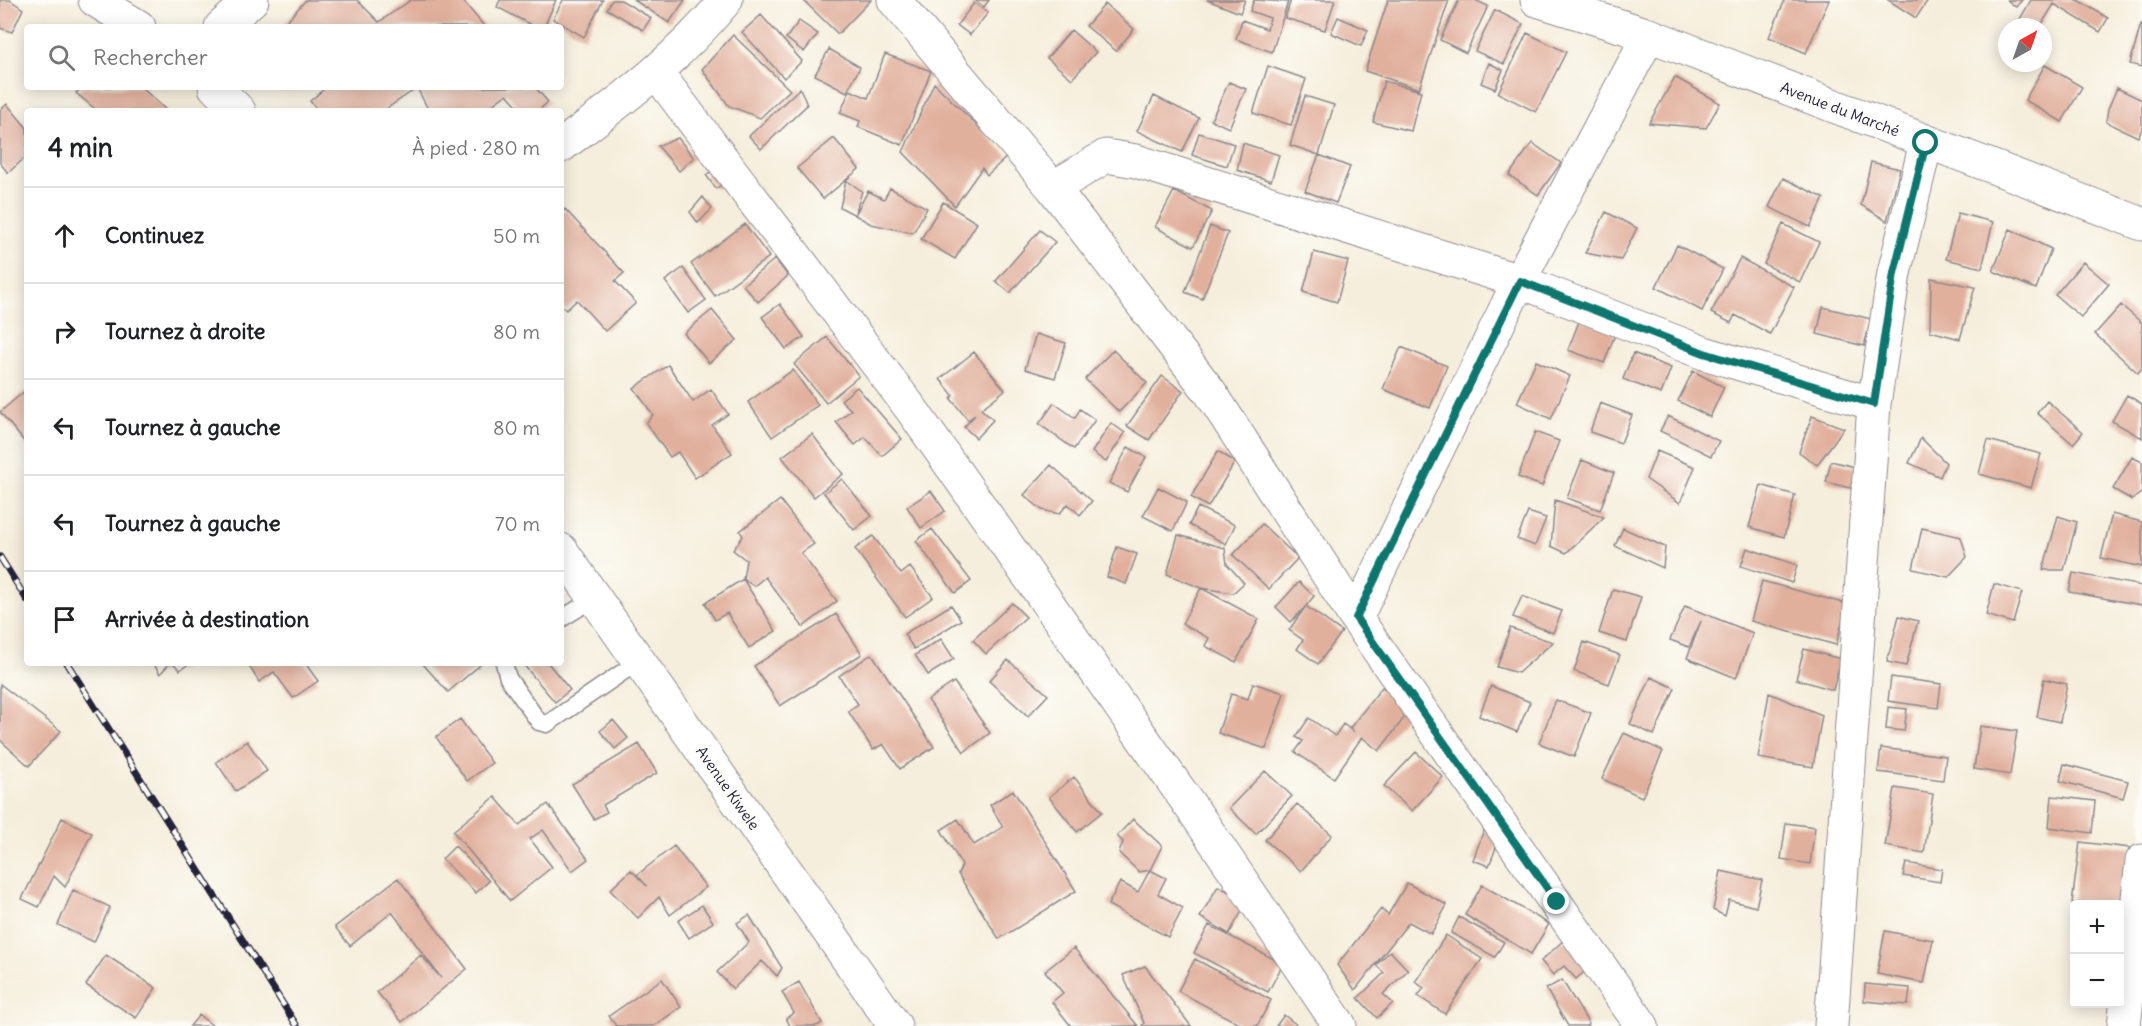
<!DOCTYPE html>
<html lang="fr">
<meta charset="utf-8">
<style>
body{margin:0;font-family:Delius,sans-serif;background:#f2f2f2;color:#202124}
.controls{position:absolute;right:18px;bottom:18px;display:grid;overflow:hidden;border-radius:6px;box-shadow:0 3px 15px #0003}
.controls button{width:54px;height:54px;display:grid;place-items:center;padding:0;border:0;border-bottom:2px solid #e0e0e0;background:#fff;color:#202124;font:30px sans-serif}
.compass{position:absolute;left:1998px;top:18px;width:54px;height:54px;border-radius:50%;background:#fff;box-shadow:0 3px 15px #0003;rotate:40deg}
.stop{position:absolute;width:18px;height:18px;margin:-14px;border:4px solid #0f766e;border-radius:50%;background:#fff}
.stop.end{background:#0f766e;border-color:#fff;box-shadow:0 2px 6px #0008}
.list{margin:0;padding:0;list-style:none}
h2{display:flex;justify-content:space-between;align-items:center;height:78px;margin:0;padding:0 24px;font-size:26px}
h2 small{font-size:20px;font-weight:400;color:#757577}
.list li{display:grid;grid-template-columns:39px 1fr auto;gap:18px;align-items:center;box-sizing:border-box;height:96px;padding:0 24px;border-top:2px solid #e0e0e0}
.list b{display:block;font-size:22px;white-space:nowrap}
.list em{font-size:20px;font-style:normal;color:#757577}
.icon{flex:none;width:33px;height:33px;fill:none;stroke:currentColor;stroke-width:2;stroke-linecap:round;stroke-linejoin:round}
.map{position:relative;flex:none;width:2142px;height:1026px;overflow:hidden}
.search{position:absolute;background:#fff;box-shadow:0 3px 15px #0003;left:24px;top:24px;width:540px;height:66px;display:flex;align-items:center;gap:15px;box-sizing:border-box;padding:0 21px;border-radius:6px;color:#757577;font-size:22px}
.panel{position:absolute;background:#fff;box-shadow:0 3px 15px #0003;left:24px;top:108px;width:540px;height:558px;border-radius:6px}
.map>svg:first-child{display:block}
.building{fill:#e1b09d}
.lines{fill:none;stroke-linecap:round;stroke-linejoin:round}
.service-casing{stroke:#8c888c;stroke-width:19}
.minor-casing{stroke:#8c888c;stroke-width:35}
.tertiary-casing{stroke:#8c888c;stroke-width:35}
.service{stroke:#fff;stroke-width:16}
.minor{stroke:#fff;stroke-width:33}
.tertiary{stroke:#fff;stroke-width:33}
.rail-casing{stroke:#22223b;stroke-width:7}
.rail{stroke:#fdfcf7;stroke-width:4.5;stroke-dasharray:14;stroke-linecap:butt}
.route{stroke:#0f766e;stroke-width:8}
.labels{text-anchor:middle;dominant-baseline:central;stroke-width:4.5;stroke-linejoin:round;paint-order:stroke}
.street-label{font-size:15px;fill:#22223b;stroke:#fdfcf7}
</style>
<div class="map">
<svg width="2142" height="1026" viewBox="0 0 2142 1026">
<rect width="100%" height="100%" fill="#fdfcf7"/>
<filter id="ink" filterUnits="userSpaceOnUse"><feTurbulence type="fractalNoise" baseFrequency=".0167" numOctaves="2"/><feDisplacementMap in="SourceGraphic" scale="12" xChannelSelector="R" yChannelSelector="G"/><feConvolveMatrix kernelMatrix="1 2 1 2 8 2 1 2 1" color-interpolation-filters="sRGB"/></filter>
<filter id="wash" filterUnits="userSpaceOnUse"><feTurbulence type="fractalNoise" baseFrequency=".008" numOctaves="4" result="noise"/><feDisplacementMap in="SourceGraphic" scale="24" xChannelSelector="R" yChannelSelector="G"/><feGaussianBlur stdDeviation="1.35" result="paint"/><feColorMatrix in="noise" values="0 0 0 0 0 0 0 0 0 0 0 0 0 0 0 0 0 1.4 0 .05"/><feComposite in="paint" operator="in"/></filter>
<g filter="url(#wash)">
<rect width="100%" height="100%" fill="#f5eedc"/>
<g id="blocks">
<path class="building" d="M0 0H10L23 9 12 32 0 28Z
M306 0H357L379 22 411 0H462L485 27H281Z
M500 0H556L544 27H535L497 7Z
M563 0H603L584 37 553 19Z
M612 0H621L651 18 643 30 607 9Z
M634 0H685L669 23Z
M803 0H871L838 34Z
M975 0H989L984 7Z
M1207 0H1245L1240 13Z
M1254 0 1288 2 1272 52 1236 39 1242 20 1267 29 1270 18 1250 11Z
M1291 0H1335L1325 30 1285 18Z
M1388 0H1449L1419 89 1365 71Z
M1459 0H1475L1488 6 1466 53 1440 40Z
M1785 0H1829L1806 53 1769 37Z
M1888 0H1928L1916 18Z
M2007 0H2022L2016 7Z
M2031 0H2078L2108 18 2100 32 2054 4 2040 27H2029L2019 21Z
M974 3 988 13 970 35 957 25Z
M1105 4 1134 29 1116 51 1086 26Z
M1495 10 1523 24 1504 64 1475 51Z
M761 15 802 61 784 78 742 32Z
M1338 17 1368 30 1361 46 1331 33Z
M799 21 818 34 804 52 786 38Z
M2141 24H2142V67L2130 64Z
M1071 30 1096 52 1072 79 1047 58Z
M1527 33 1566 52 1536 112 1498 93Z
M733 35 790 90 760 118 729 106 702 69Z
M829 49 860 67 847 92 815 75Z
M885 54 931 71 902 145 858 127 860 121 840 113 850 90 868 98Z
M1489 63 1503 70 1495 89 1481 83Z
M2045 65 2082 87 2062 122 2025 100Z
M1268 66 1306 79 1291 125 1253 113Z
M1675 77 1720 103 1706 128 1649 123Z
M1384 81 1421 91 1411 131 1373 122Z
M1229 82 1246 89 1229 128 1211 120Z
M934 83 1008 156 987 175 982 168 955 206 903 152Z
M83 87H141L167 111H91L94 108 76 93Z
M323 87H535L548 102 538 111H522L507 94 484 111H445L442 108 429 111 417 88 383 111H318L310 101 324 89Z
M800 88 807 105 761 149 749 136Z
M2117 88 2142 100V129L2138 137 2106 122 2108 109Z
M1154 96 1199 118 1182 152 1137 131Z
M1305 96 1334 105 1319 155 1290 145Z
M7 104 27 128V156L8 173 0 163V110Z
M1199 133 1234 144 1227 166 1192 155Z
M678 138 694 158 679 171 658 146Z
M834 138 859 169 846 180 862 191 855 215 840 207 846 180 823 199 797 168Z
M1243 143 1279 155 1271 181 1237 170Z
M1532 143 1561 163 1538 195 1509 175Z
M1319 155 1350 167 1336 203 1305 191Z
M1871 162 1900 169 1887 221 1861 205Z
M718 167 727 180 716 189 706 175Z
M1783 178 1824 198 1810 227 1769 207Z
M890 188 927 208 913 233 871 224 855 215 868 191 884 199Z
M1174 191 1212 211 1193 247 1155 227Z
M703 197 712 209 698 223 690 212Z
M943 202 977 223 955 259 921 239Z
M565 209 624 273 615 281 636 303 605 331 577 300 566 310 561 305V213Z
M1606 212 1637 228 1621 260 1585 253Z
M1958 213 1993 222 1982 268 1946 259Z
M745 224 769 257 715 296 691 264Z
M1783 224 1819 242 1800 282 1764 264Z
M1210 226 1228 233 1202 299 1185 292Z
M2010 229 2051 249 2036 289 1993 271Z
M1040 230 1055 242 1010 293 996 281Z
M1677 245 1723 269 1702 311 1656 287Z
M1314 252 1348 261 1337 302 1303 292Z
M1740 258 1794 287 1770 334 1735 315 1731 323 1711 313Z
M775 259 788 276 758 302 743 285Z
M2083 262 2109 284 2081 317 2055 295Z
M683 268 706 300 688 313 665 281Z
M1931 278 1975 287 1960 339 1930 331Z
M780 304 804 337 786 349 762 317Z
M2121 305 2142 323V368L2138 373 2095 334Z
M1823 307 1871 319 1864 346 1817 334Z
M712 310 737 340 709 363 684 333Z
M1580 319 1616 332 1604 363 1568 350Z
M1036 334 1066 343 1055 378 1025 369Z
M827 337 859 376 826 403 794 364Z
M1401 347 1447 366 1430 408 1383 389Z
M1113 350 1147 383 1119 412 1085 379Z
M974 352 1005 390 981 409 993 420 976 438 964 427 975 415 968 420 951 399 953 395 940 379Z
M1633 353 1671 368 1661 394 1623 379Z
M1536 361 1570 376 1551 419 1517 403Z
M668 365 693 402 711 389 728 414 712 425 732 453 695 478 678 452 670 457 646 423 653 415 634 388Z
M793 370 818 405 772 437 748 402Z
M1693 371 1724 387 1710 417 1678 401Z
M1162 376 1183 391 1149 440 1127 426Z
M857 387 902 439 882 456 865 437 855 445 836 422 851 410 841 400Z
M27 389V445L0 412Z
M2127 395 2142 404V438L2112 421Z
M2047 401 2083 432 2073 444 2037 413Z
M1054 403 1075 418 1080 409 1095 420 1074 449 1039 424Z
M1600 403 1632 415 1621 443 1590 432Z
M1668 416 1719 441 1711 456 1660 431Z
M1812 416 1844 428 1817 465 1799 452Z
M1111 423 1125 433 1106 462 1092 452Z
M1535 432 1559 441 1542 486 1518 477Z
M812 434 843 474 814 497 782 457Z
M1921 438 1946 463 1940 477 1909 463Z
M1988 440 2041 454 2031 488 1979 474Z
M1128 447 1146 457 1127 492 1109 483Z
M1218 451 1235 462 1208 507 1191 497Z
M1657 451 1695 467 1680 503 1646 479Z
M2132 457 2142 462V492L2132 500 2113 489Z
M1582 460 1614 473 1600 510 1567 498Z
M1831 461 1863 469 1858 490 1826 482Z
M1051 465 1092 501 1080 515 1068 504 1059 514 1042 510 1024 495Z
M842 479 872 516 854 530 824 493Z
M1761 485 1795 495 1784 537 1749 527Z
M1158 487 1187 502 1173 531 1143 516Z
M931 491 945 511 921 528 907 507Z
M780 500 814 544 801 553 837 601 803 627 765 577 754 586 743 579 746 560 733 550 743 536 740 531Z
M1555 500 1604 517 1566 553 1551 546Z
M1198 507 1235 525 1226 544 1189 525Z
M1528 512 1546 518 1535 546 1517 539Z
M2112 514 2142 522V567L2101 558Z
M2058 516 2077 522 2064 570H2043Z
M1262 524 1298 558 1269 589 1233 555Z
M1623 528 1665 547 1663 568 1615 546Z
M1922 528 1961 537 1967 557 1948 577 1913 569Z
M932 529 971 581 955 593 916 541Z
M1178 535 1225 548 1227 564 1244 583 1233 593 1201 588 1167 574Z
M873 536 901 574 910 567 933 597 905 617 855 549Z
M1117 547 1137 554 1126 584 1107 577Z
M1747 548 1797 565 1792 583 1741 566Z
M2073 573 2142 586V605L2069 592Z
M743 579 776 631 749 648 727 613 715 620 705 603Z
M1762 581 1847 604 1836 645 1751 621Z
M1299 582 1314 596 1306 606 1342 632 1318 664 1297 649 1303 640 1289 630 1306 606 1291 622 1276 607Z
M1994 584 2022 592 2013 623 1986 615Z
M1201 588 1259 619 1236 662 1205 646 1209 638 1182 624Z
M1613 589 1641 597 1627 642 1599 633Z
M1522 596 1562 611 1553 633 1513 617Z
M1012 603 1026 617 986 654 973 640Z
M951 605 961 620 914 649 904 634Z
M1685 606 1753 633 1736 678 1687 658 1701 621 1689 647 1670 640Z
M836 614 862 654 780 706 754 666Z
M1899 616 1918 621 1906 666 1887 662Z
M1510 628 1553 642 1518 673 1497 667Z
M941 639 954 659 928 675 915 655Z
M1584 642 1620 655 1609 684 1574 671Z
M1804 649 1841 659 1833 690 1796 679Z
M872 654 934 747 900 769 883 744 873 750 848 711 858 704 839 676Z
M1008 660 1048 695 1028 716 989 681Z
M153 663H170L160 674Z
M173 663H190L180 670Z
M247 663H305L318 681 293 698 274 672 259 682Z
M422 663H478L480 665 448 692Z
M522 663H548L570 690 555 702Z
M1651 677 1675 688 1654 735 1630 724Z
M1891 677 1941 684 1938 708 1888 701Z
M2044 679 2067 684 2060 722 2037 717Z
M954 682 990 733 964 752 928 700Z
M1253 683 1284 693 1266 749 1218 733 1231 694 1248 699Z
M0 684 61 731 29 766 0 740Z
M1491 686 1530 702 1517 732 1479 716Z
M1382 687 1411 709 1379 751 1362 737 1334 778 1295 752 1303 741 1296 737 1309 718 1335 736 1343 724 1354 732 1350 728Z
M1769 693 1822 715 1813 767 1758 758Z
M1556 700 1591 713 1574 757 1539 743Z
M1888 707 1907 709 1904 731 1886 729Z
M460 719 492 763 467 781 436 737Z
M613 720 628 738 615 749 600 731Z
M1980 726 2017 731 2010 775 1974 769Z
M1624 733 1663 751 1642 797 1602 779Z
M247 741 267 771 236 791 216 762Z
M639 744 657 773 603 805 607 812 594 819 572 784Z
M1881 748 1946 756 1943 780 1878 772Z
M1416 752 1443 777 1412 811 1384 786Z
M2064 764 2128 781 2123 798 2060 781Z
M1265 771 1292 796 1256 834 1229 808Z
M1074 777 1102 812 1077 832 1049 797Z
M1895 788 1933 794 1924 853 1885 846Z
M1013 790 1076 891 999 939 958 874 962 865 941 830 958 819 974 845 1003 827 990 805Z
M2052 796 2095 801 2092 833 2049 827Z
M495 797 519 825 548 804 588 859 572 871 543 830 530 839 552 867 510 901 453 831Z
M1297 804 1332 835 1301 871 1265 840Z
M62 818 92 833 65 887 54 876 39 907 22 899Z
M1133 819 1162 846 1150 870 1139 872 1119 853 1123 842 1117 836Z
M1786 823 1815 827 1810 864 1781 859Z
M1484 830 1500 837 1489 866 1473 860Z
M2080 842 2130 848 2122 909H2120V904L2072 903Z
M455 846 489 881 476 893 442 859Z
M674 846 706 887 670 915 659 897 638 918 610 890 631 870 647 886 637 875Z
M1906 863 1942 869 1940 882 1903 876Z
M1150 870 1166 878 1158 894 1183 908 1168 937 1108 905 1120 882 1138 892Z
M1721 871 1762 880 1756 907 1729 900 1725 916 1713 910Z
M398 878 467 969 402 1022 377 992 421 955 441 978 392 912 350 946 335 927Z
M1407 883 1447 905 1431 934 1409 922 1355 990 1337 965 1381 909 1388 915Z
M1482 885 1549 924 1531 954 1465 915Z
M1218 886 1247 902 1229 934 1200 917Z
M73 890 110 907 94 942 58 925Z
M702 905 713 922 689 938 678 921Z
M749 915 782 968 777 976 762 961 733 989 717 972 749 942 737 923Z
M1459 917 1504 942 1495 957 1451 933Z
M1209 925 1283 964 1268 992 1194 953Z
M1885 931 1933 940 1924 983 1877 974Z
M1446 935 1482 959 1445 1014 1418 996 1424 988 1415 982Z
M1564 940 1589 968 1576 979 1564 966 1553 975 1541 961Z
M1074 948 1138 1026H1071L1052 1002 1063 993 1045 971Z
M1390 951 1408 970 1383 994 1393 1003 1377 1018 1358 998 1384 973 1376 965Z
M106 955 156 988 136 1018 86 985Z
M1195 959 1271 1000 1257 1026H1243L1178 991Z
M1145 966 1191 1026H1142L1144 1023 1123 975Z
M662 979 681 1007 654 1026H616L609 1016Z
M1562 980 1589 1024 1586 1026H1568L1546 989Z
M799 982 822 1023 817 1026H790L786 1018 794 1013 782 992Z
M1865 984 1910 988 1908 1005 1864 1001Z
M199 1015 213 1026H190Z
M1284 1015 1298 1026H1276Z"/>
</g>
</g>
<g filter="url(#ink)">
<use href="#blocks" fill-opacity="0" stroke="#8c888c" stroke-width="1.5"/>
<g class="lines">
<defs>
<path id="service" d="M561 619 595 598
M504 663 508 678 539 722 547 724 639 661"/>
<path id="minor" d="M894 0 1053 188 1210 392 1356 618 1642 1026
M1537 0 1649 35 2142 224
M221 27 252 0
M657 73 912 410 1196 814 1340 1026
M561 146C622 100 677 60 726 0
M1053 188 1106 156 1136 161 1519 281 1704 353 1874 404
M1356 618 1519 281 1649 35
M1831 1026 1874 404 1894 273 1926 143
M2124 1026 2142 861"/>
<path id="tertiary" d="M95 0 139 27
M215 87 239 111
M561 550 895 1026"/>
</defs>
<use href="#service" class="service-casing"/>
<use href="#minor" class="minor-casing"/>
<use href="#tertiary" class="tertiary-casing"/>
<use href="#service" class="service"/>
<use href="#minor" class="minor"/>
<use href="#tertiary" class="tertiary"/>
<defs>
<path id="rail" d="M0 557 27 600
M67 663 297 1026"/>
</defs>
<use href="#rail" class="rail-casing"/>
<use href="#rail" class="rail"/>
</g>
</g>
<g class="lines" filter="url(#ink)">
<path class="route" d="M1557 902 1356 618 1520 281 1704 353 1874 404 1894 273 1926 143"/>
</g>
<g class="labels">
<g class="street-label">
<text transform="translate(1840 109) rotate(21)">Avenue du Marché</text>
<text transform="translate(728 788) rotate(55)">Avenue Kiwele</text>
</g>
</g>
</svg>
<div class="controls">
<button>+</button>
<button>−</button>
</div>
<svg class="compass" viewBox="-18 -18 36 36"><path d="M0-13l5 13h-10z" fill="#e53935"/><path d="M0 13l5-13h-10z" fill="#757577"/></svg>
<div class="stop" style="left:1926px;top:143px"></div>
<div class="stop end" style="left:1557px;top:902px"></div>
<div class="search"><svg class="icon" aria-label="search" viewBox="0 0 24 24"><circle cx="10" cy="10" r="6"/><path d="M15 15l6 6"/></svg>Rechercher</div>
<section class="panel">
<h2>4 min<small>À pied · 280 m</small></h2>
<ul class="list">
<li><svg class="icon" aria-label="ahead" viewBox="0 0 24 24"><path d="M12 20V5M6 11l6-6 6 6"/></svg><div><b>Continuez</b></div><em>50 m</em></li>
<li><svg class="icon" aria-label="right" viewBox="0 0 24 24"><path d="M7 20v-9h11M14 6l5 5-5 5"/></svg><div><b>Tournez à droite</b></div><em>80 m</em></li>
<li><svg class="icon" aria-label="left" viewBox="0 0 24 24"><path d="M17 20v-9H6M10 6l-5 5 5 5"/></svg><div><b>Tournez à gauche</b></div><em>80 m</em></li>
<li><svg class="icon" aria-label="left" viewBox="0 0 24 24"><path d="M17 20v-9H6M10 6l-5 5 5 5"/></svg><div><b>Tournez à gauche</b></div><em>70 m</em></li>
<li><svg class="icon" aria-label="arrive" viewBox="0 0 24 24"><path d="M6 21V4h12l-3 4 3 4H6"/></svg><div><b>Arrivée à destination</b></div></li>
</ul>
</section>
</div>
